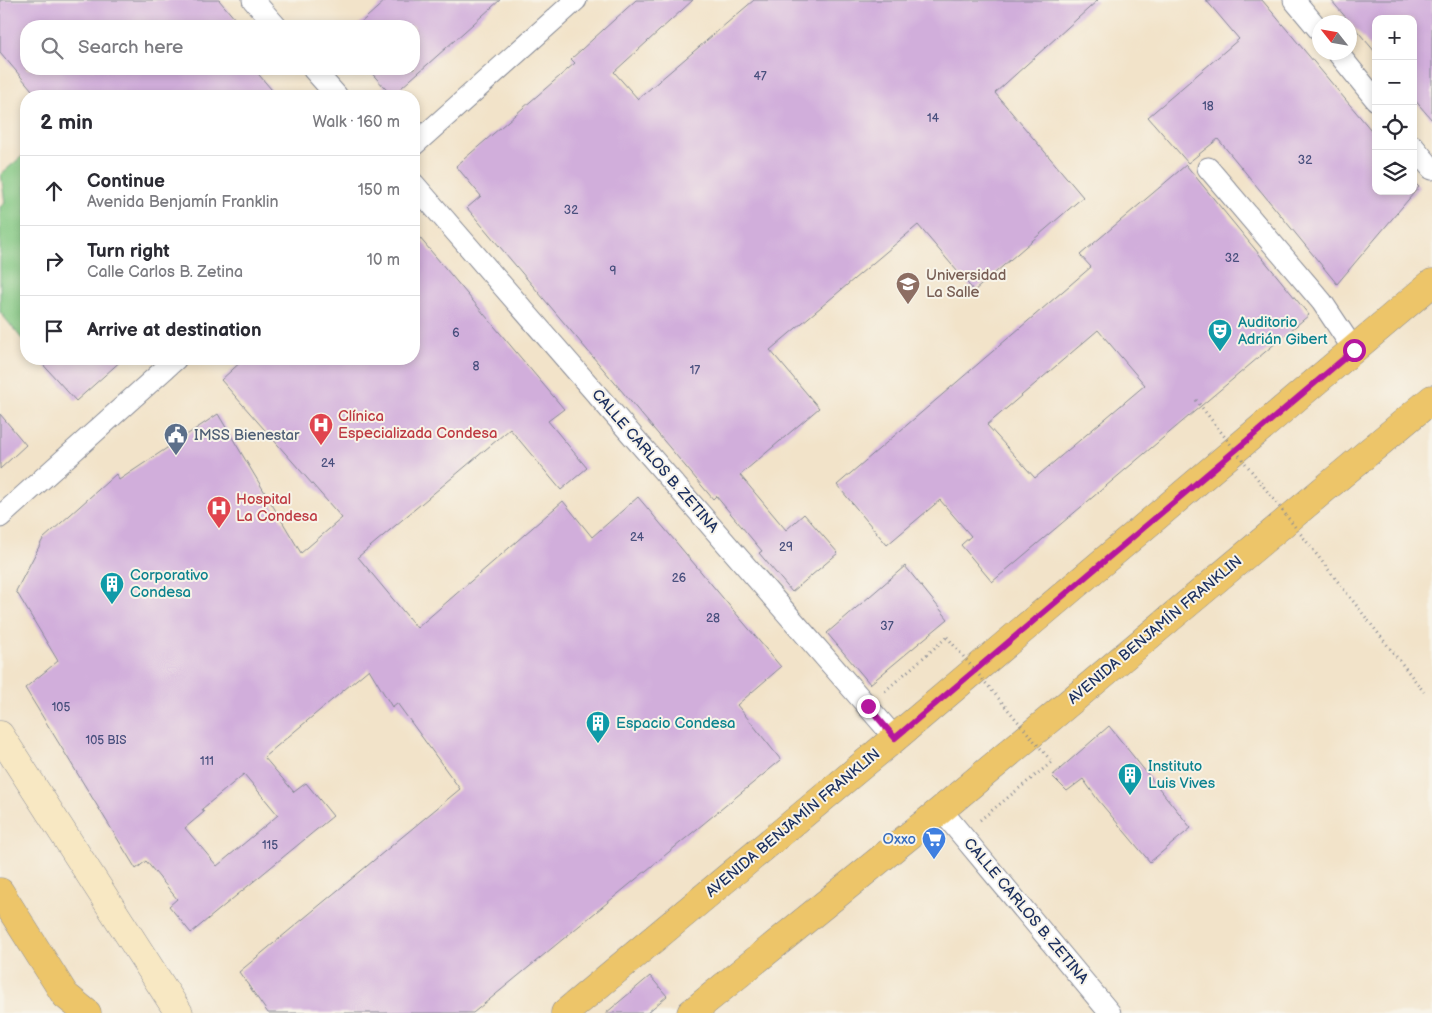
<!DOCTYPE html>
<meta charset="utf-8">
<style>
body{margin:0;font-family:"Balsamiq Sans",sans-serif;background:#f2f2f3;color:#2b2b33}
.controls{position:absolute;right:15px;top:15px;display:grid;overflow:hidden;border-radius:10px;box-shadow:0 2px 8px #0003}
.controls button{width:45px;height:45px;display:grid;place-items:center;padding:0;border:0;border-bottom:1px solid #e1e1e2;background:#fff;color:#2b2b33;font:25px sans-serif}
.compass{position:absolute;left:1312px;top:15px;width:45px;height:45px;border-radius:50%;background:#fff;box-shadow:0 2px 8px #0003;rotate:301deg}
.stop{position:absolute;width:15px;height:15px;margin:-11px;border:4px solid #b5179e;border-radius:50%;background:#fff}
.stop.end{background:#b5179e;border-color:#fff;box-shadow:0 1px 5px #0008}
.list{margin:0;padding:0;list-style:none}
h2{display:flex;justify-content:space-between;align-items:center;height:65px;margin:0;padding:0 20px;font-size:21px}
h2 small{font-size:16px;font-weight:400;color:#7c7c81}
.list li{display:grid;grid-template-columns:32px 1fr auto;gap:15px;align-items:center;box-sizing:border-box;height:70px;padding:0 20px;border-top:1px solid #e1e1e2}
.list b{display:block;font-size:19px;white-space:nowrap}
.list p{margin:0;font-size:16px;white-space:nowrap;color:#7c7c81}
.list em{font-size:16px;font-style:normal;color:#7c7c81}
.icon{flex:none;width:28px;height:28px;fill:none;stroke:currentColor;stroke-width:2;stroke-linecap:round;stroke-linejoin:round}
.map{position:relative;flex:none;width:1432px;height:1013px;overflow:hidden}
.search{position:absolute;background:#fff;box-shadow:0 2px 8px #0003;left:20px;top:20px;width:400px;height:55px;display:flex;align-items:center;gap:12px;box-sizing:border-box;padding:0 18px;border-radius:20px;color:#7c7c81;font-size:19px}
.panel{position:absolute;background:#fff;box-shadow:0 2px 8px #0003;left:20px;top:90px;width:400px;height:275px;border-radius:20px}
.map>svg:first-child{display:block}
.green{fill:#81c781;stroke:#4e7b70}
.building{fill:#d1aedb;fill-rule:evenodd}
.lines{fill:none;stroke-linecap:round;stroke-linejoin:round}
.minor-casing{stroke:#868994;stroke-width:23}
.secondary-casing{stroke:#868994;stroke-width:29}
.primary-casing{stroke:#868994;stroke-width:29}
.path{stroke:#868994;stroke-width:3;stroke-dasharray:1 4;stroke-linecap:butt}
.minor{stroke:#fff;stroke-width:21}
.secondary{stroke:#f8e8c3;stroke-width:28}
.primary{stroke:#edc569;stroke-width:28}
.path-bridge{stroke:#868994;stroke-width:3;stroke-dasharray:1 4;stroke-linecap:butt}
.route{stroke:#b5179e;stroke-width:6}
.labels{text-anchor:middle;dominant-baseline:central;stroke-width:4;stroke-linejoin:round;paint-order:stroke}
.number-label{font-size:12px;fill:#484f7d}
.education-label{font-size:15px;fill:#785e54;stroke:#f7f3e8;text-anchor:start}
.culture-label{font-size:15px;fill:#0d838f;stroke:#f7f3e8;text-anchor:start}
.health-label{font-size:15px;fill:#be3a42;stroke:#f7f3e8;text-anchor:start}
.service-label{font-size:15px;fill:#4e5e75;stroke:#f7f3e8;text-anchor:start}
.street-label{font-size:15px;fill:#1b2f5e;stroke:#f7f3e8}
.shop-label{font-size:15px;fill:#366cbe;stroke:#f7f3e8;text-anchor:end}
</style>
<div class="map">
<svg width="1432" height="1013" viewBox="0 0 1432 1013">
<rect width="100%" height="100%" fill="#f7f3e8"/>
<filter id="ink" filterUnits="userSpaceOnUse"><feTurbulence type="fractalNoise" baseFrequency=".02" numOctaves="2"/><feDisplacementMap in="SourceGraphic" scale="10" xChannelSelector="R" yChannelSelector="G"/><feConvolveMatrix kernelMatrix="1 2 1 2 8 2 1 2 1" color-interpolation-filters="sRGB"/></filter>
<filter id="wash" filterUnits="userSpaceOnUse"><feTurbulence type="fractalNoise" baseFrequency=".0096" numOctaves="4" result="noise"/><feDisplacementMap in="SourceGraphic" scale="20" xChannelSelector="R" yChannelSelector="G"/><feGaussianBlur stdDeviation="1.12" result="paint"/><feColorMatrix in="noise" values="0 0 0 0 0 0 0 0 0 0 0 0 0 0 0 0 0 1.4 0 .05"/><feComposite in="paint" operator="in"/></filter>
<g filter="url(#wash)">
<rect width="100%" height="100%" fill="#f2e3c9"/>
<path class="green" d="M26 153V344L0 312V207L5 203 1 174Z"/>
<g id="blocks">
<path class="building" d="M0 0H219L241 26H26V69H254L277 96H37L0 52Z
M386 0H500L392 96 368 69H414V26H357Z
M636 0H693L614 72 638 99 754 0H1098L995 93 1083 197 974 291 918 225 770 350 819 408 740 475 786 530 804 514 838 553 792 592 759 553 762 551 716 496 713 499 467 208 481 196 456 166 575 63 571 59Z
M1206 0H1262L1376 136V191H1413V181L1419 187 1337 284 1218 139 1188 163 1148 117 1239 39Z
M1331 0H1432V120L1413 98V19H1376V53Z
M1186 165 1309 315 992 582 961 545 971 536 940 500 887 545 837 485 1091 267 1080 255ZM1098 330 1145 385 1035 478 987 425Z
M414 231 564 409 548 421 587 468 561 490 510 429 358 557 417 628 563 501 592 537 638 497 781 667 737 705 781 760 473 1013H268L239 972 460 789 397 703 392 707 369 669 264 757 294 792 306 783 333 816 191 933 169 906 177 899 146 861 136 869 25 688 58 661 16 591 43 539 116 474 119 480 218 414 301 553 342 518 221 380 244 359H414ZM244 774 278 815 217 866 185 828 204 812 202 809Z
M38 359H123L76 401Z
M0 414 26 445 0 469Z
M905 566 948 619 870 684 827 633Z
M1109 726 1191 828 1150 862 1098 800 1083 779 1067 791 1052 776Z
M650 976 667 996 647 1013H606Z"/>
</g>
</g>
<g filter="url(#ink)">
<use href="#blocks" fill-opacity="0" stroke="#868994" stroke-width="1"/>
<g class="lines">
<defs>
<path id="minor" d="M253 0 276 26
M1294 0 1320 31
M1337 52 1376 100
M313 69 337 96
M414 145 576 0
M1413 146 1432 169
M1208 168 1322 302 1354 350
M414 184 895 738
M0 517 176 359
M941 810 1110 1013"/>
<path id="secondary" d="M0 735 179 1013"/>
<path id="primary" d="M0 892 65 995 87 1013
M565 1013 895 738 1432 283
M691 1013 941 810 1432 399"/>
</defs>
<use href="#minor" class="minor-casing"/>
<use href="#secondary" class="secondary-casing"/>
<use href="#primary" class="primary-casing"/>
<path class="path" d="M885 691 947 637
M980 820 1052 762"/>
<use href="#minor" class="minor"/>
<use href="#secondary" class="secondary"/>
<use href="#primary" class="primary"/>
<path class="path-bridge" d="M1196 400 1424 692
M947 637 1052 762"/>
</g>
</g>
<g class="lines" filter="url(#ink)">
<path class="route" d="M868 706 895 738 1354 350"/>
</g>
<defs>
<symbol id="university-pin" viewBox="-11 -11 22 30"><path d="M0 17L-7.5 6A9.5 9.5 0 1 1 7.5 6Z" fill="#8d6e63" stroke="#f7f3e8"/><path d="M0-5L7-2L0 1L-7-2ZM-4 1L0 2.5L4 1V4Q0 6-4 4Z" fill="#fff"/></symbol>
<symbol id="theatre-pin" viewBox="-11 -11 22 30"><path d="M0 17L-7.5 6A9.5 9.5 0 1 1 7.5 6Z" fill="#0f9aa8" stroke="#f7f3e8"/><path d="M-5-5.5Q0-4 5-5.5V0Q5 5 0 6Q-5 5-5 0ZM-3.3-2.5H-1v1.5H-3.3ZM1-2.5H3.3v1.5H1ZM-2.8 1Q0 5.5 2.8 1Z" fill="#fff"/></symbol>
<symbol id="hospital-pin" viewBox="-11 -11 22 30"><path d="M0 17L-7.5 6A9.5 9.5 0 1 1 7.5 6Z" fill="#e0444e" stroke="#f7f3e8"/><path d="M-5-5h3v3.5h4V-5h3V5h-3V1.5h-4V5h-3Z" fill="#fff"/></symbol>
<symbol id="civic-pin" viewBox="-11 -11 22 30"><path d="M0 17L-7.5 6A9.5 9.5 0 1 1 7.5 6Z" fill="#5c6f8a" stroke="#f7f3e8"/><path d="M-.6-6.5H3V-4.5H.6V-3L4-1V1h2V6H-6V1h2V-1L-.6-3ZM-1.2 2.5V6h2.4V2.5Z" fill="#fff"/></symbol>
<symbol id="building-pin" viewBox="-11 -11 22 30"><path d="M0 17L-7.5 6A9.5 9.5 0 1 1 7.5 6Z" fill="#0f9aa8" stroke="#f7f3e8"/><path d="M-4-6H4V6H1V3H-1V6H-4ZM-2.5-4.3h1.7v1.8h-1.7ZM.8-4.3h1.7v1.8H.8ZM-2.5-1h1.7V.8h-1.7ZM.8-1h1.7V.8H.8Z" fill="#fff"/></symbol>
<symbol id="supermarket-pin" viewBox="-11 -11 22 30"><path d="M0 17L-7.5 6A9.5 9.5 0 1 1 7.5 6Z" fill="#3f7fe0" stroke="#f7f3e8"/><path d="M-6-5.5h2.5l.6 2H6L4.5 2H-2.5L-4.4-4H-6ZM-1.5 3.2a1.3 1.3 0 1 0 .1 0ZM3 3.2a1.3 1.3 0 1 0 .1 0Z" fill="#fff"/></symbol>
</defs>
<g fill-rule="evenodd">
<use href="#university-pin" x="894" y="270" width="28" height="38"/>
<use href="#theatre-pin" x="1206" y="317" width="28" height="38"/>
<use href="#hospital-pin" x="307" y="411" width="28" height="38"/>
<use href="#civic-pin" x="162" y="421" width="28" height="38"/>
<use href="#hospital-pin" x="205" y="494" width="28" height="38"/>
<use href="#building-pin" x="98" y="570" width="28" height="38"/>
<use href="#building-pin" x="584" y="709" width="28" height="38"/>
<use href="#building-pin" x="1116" y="761" width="28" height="38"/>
<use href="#supermarket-pin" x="920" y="825" width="28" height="38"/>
</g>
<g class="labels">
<g class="number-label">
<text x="760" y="76">47</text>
<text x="1208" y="106">18</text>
<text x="933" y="118">14</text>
<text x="1305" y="160">32</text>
<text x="571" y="210">32</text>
<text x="1232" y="258">32</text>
<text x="613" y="271">9</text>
<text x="456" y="333">6</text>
<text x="476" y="366">8</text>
<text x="695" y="370">17</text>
<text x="328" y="463">24</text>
<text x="637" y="537">24</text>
<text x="786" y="547">29</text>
<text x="679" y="578">26</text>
<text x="713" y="618">28</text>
<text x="887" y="626">37</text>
<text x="61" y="707">105</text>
<text x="106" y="740">105 BIS</text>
<text x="207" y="761">111</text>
<text x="270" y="845">115</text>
</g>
<g class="education-label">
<text x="926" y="275">Universidad<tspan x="926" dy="17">La Salle</tspan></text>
</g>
<g class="culture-label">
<text x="1238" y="322">Auditorio<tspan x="1238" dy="17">Adrián Gibert</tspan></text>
<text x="130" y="575">Corporativo<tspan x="130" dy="17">Condesa</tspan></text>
<text x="616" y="723">Espacio Condesa</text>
<text x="1148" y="766">Instituto<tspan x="1148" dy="17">Luis Vives</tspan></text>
</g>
<g class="health-label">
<text x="338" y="416">Clínica<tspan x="338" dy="17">Especializada Condesa</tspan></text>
<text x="236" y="499">Hospital<tspan x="236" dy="17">La Condesa</tspan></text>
</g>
<g class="service-label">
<text x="194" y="435">IMSS Bienestar</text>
</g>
<g class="street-label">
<text transform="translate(655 461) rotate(49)">CALLE CARLOS B. ZETINA</text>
<text transform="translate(1155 630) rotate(-40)">AVENIDA BENJAMÍN FRANKLIN</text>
<text transform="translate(793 823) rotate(-40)">AVENIDA BENJAMÍN FRANKLIN</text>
<text transform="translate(1026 911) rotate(50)">CALLE CARLOS B. ZETINA</text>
</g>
<g class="shop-label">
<text x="916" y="839">Oxxo</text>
</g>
</g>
</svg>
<div class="controls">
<button>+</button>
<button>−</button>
<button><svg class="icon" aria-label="locate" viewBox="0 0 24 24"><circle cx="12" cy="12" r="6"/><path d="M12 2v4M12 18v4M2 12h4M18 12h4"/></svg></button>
<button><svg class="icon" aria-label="layers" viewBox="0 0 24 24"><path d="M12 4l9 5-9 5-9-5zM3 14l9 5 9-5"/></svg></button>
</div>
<svg class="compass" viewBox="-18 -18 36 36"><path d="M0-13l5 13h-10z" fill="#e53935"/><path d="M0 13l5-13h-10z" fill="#7c7c81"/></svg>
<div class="stop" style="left:1354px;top:350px"></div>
<div class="stop end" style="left:868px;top:706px"></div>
<div class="search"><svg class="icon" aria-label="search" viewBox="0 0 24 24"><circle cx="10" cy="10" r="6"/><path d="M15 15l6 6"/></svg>Search here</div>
<section class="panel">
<h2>2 min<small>Walk · 160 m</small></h2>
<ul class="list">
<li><svg class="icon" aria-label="ahead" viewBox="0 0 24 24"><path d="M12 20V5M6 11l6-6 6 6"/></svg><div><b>Continue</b><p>Avenida Benjamín Franklin</p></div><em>150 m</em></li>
<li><svg class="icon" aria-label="right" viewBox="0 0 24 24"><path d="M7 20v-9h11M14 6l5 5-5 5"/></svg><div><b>Turn right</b><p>Calle Carlos B. Zetina</p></div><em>10 m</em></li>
<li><svg class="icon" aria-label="arrive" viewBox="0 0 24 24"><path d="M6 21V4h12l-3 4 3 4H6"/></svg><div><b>Arrive at destination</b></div></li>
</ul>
</section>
</div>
